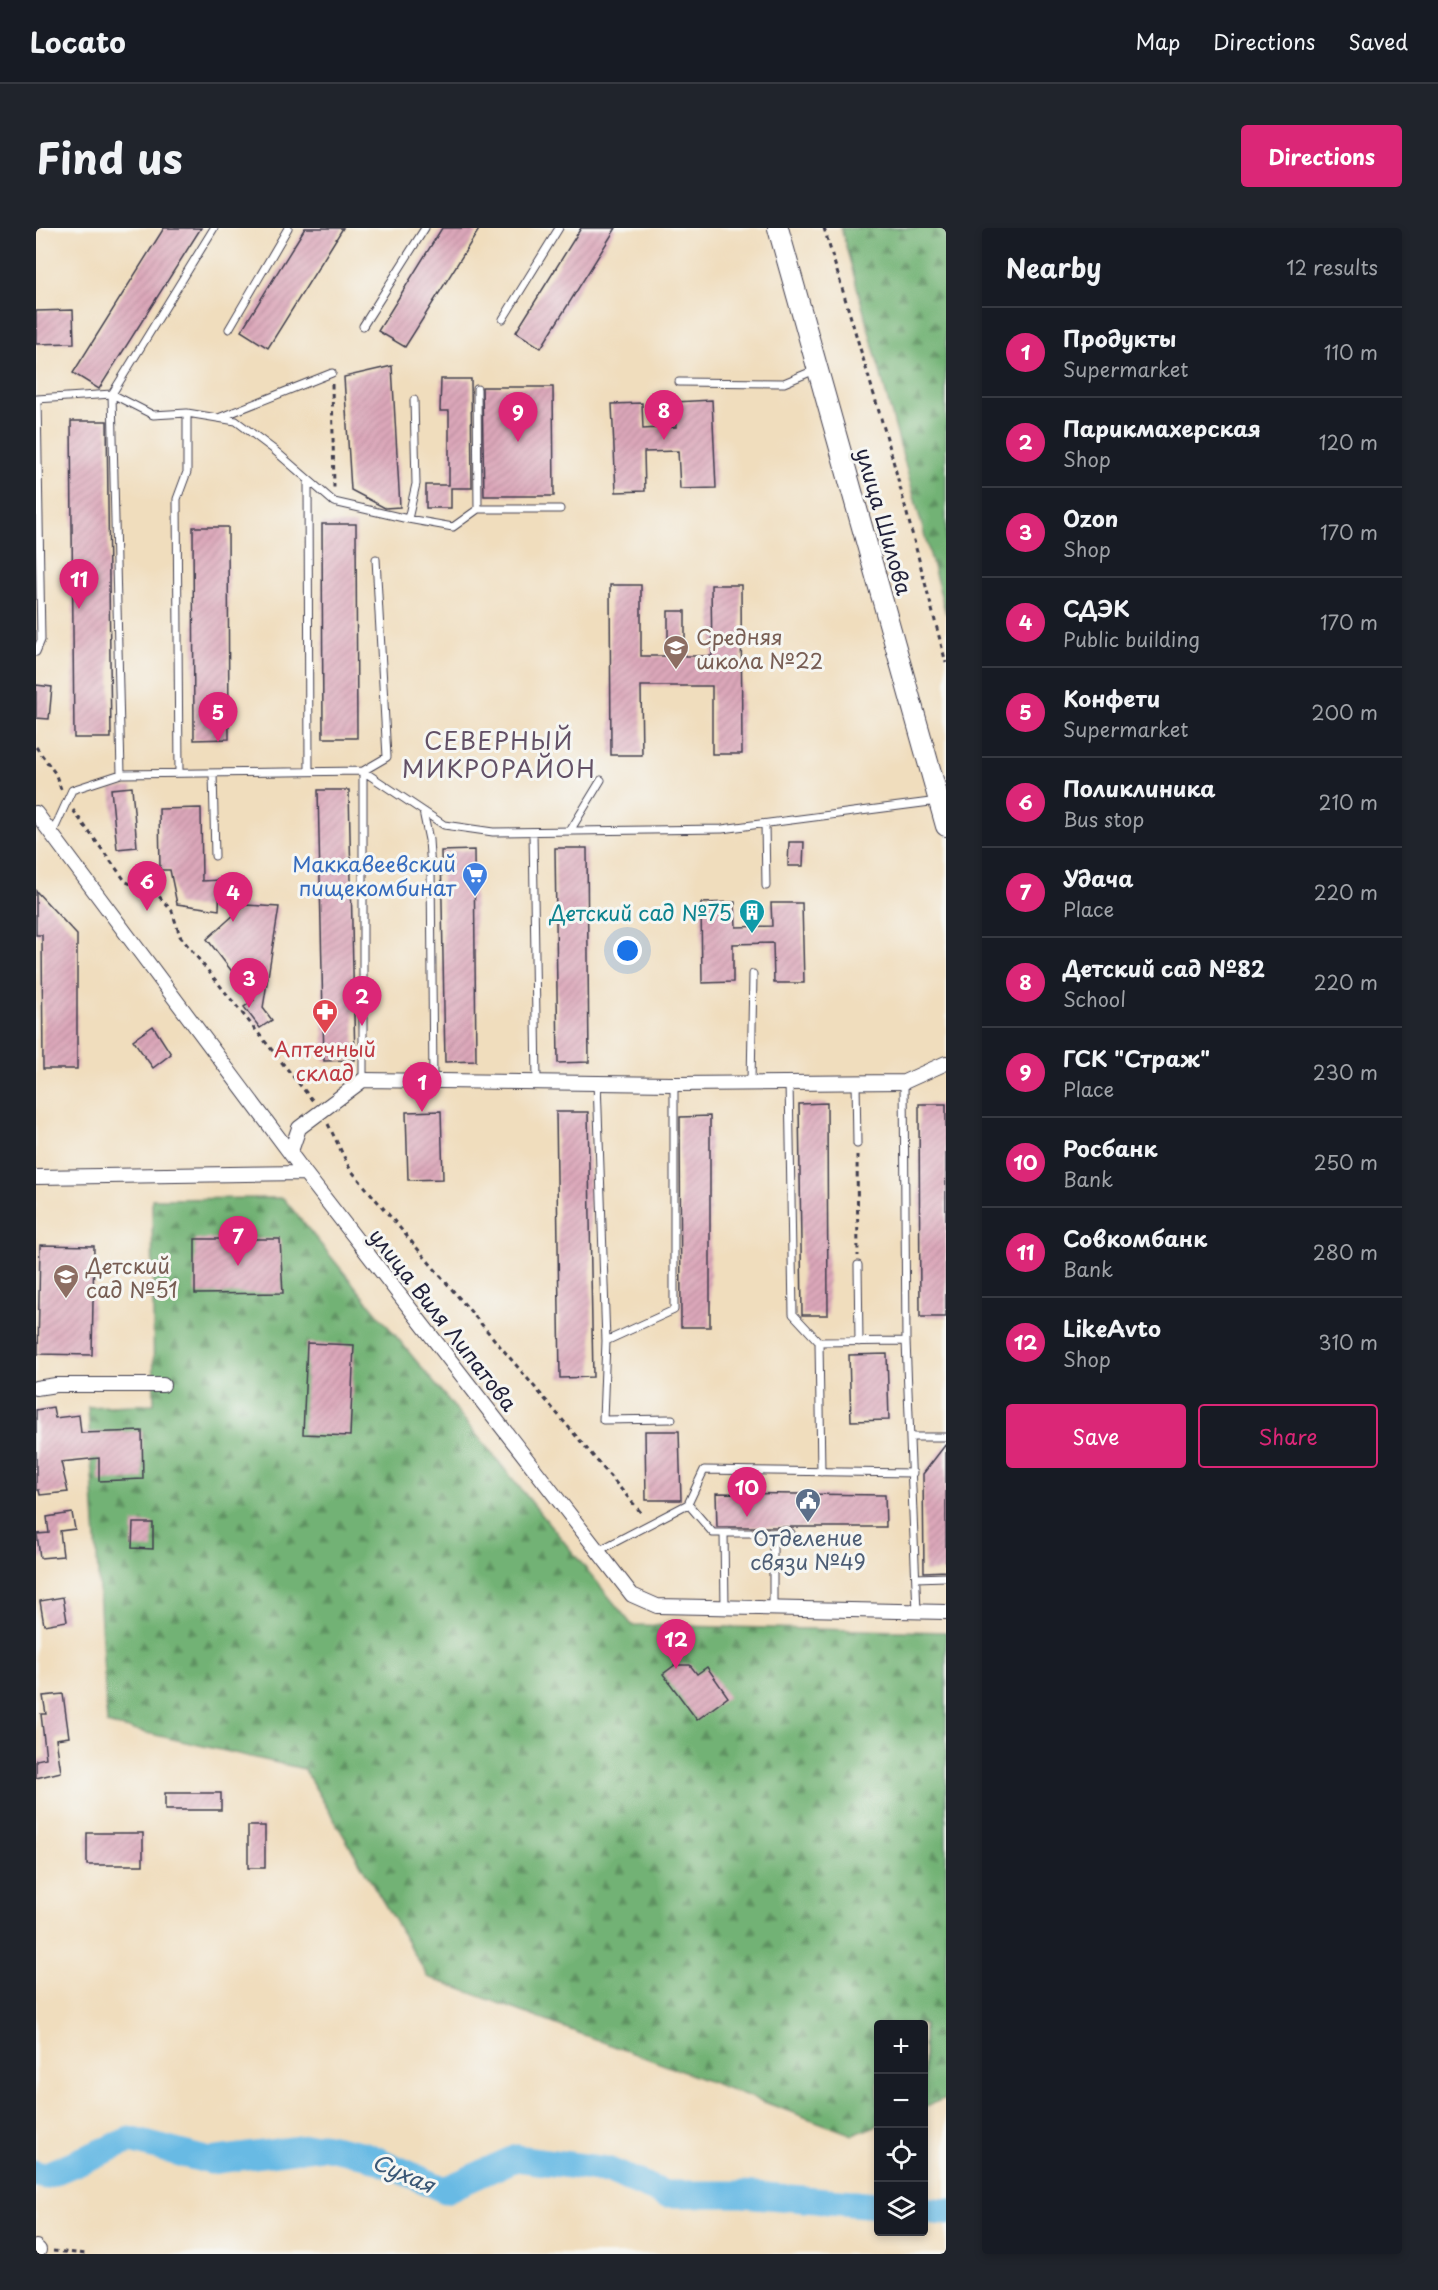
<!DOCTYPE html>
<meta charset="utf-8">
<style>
body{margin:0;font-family:"Playpen Sans",sans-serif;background:#20242c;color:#f1f3f6}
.controls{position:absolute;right:18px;bottom:18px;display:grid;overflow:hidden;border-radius:6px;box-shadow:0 3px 9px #0003}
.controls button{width:54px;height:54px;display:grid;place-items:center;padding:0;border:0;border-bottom:2px solid #363941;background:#171b24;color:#f1f3f6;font:30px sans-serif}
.you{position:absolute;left:592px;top:723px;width:21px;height:21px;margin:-15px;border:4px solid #fff;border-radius:50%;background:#1a73e8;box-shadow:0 0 0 9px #1a73e833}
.badge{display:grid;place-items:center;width:39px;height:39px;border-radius:50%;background:#db2777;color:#fff;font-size:20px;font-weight:700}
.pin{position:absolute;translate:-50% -50px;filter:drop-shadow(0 2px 3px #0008)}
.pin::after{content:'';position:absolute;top:32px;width:21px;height:18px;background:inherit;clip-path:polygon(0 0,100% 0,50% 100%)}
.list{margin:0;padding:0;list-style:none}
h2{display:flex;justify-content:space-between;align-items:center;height:78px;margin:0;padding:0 24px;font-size:26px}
h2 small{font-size:20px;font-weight:400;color:#9ea1a6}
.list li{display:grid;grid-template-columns:39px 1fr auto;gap:18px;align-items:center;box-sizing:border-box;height:90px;padding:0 24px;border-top:2px solid #363941}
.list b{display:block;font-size:22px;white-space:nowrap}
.list p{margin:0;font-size:20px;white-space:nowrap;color:#9ea1a6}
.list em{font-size:20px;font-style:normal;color:#9ea1a6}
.actions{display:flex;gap:12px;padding:18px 24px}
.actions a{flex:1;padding:14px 0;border:2px solid #db2777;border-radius:6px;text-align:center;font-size:21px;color:#db2777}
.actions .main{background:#db2777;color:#fff}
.icon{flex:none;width:33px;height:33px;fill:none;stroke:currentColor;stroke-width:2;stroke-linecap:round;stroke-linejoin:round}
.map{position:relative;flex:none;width:910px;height:2026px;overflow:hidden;border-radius:6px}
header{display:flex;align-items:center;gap:36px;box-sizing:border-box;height:84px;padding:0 30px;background:#171b24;border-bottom:2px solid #363941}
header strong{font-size:28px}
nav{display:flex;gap:33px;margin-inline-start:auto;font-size:21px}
.intro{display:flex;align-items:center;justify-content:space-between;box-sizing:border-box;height:144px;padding:0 36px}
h1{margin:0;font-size:42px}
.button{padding:15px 27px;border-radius:6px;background:#db2777;color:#fff;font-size:21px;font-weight:700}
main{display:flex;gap:36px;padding:0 36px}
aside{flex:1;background:#171b24;border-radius:6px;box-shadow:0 3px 9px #0003}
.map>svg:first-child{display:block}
.forest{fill:url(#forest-firs);stroke:#4a6a58;stroke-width:1.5}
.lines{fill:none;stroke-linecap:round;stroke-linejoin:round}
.river{stroke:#68bae4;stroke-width:27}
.building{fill:url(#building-hatch)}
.service-casing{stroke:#413e4e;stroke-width:9}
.minor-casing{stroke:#413e4e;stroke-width:16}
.secondary-casing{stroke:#413e4e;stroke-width:22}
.path{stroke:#413e4e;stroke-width:3;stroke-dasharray:4.5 4.5;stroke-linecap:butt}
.service{stroke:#fff;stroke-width:7}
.minor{stroke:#fff;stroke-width:14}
.secondary{stroke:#fff;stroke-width:20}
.labels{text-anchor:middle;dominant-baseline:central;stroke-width:6;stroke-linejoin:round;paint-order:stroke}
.street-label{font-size:21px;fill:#22223b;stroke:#f6f6f2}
.education-label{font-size:21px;fill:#785e54;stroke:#f6f6f2;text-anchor:start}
.shop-label{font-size:21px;fill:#366cbe;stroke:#f6f6f2;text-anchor:end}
.culture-label{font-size:21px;fill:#0d838f;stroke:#f6f6f2;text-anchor:end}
.health-label{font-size:21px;fill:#be3a42;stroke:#f6f6f2}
.service-label{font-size:21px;fill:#4e5e75;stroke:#f6f6f2}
.water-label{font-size:22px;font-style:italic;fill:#3a5776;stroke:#f6f6f2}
.quarter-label{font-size:24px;letter-spacing:1.5px;fill:#635167;stroke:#f6f6f2}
</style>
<header>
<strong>Locato</strong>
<nav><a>Map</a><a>Directions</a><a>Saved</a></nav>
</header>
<div class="intro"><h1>Find us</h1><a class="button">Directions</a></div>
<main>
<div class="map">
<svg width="910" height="2026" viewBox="0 0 910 2026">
<defs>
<pattern id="forest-firs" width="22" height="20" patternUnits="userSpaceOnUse" patternTransform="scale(1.5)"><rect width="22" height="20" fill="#72b274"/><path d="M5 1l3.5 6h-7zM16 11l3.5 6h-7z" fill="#5d9060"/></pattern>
<pattern id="building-hatch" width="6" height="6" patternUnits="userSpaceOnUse" patternTransform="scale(1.5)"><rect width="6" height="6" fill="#dba7b9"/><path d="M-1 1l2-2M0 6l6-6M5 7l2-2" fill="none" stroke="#bc8fa0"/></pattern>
</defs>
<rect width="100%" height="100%" fill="#f6f6f2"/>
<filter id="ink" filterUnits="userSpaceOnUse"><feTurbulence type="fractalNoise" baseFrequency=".0167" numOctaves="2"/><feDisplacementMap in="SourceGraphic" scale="12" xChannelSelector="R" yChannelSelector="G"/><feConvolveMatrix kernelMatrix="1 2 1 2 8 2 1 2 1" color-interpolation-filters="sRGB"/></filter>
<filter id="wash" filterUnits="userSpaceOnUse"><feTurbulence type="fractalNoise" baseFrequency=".008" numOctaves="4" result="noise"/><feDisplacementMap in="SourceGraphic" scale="24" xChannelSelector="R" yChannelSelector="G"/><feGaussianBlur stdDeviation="1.35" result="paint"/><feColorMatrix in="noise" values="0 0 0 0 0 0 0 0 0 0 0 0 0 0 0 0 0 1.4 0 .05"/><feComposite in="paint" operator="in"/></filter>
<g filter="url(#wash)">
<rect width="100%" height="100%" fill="#f0ddbd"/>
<path class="forest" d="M805 0H910V386Z
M247 970 596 1397 910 1404V1870L888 1879V1796H842V1897L817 1907 392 1749 268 1541 71 1496 52 1179 118 1176 116 971Z"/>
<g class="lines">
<path class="river" d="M0 1946 8 1948 94 1912 174 1933 286 1918 330 1927 409 1962 480 1930 571 1942 629 1966H706L842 1977
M888 1982 910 1984"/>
</g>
<g id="blocks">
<path class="building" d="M128 0H165L63 161 37 145Z
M269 0H307L232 120 205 103Z
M406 0H444L369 119 342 103Z
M545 0H580L505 120 480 104Z
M37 82 38 115 0 116V83Z
M356 138 364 279 349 280 315 262 308 149Z
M405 151H435L436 260H415V280H390V257H413V183H404Z
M446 159H517L518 268H448Z
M676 172 680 260 644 261 642 223 608 224 609 263 580 264 576 176 606 175 607 201 640 199 639 174Z
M35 193H71L75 510H38Z
M286 296H320L321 510H287Z
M157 299H192L193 511 158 512Z
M574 357H605V428H632V383H649V428H676L675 357H705L706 526H676V458H605L606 527H575Z
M0 457 16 459 13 491 0 490Z
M96 559 101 619 81 621 75 561Z
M282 562H313L319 832 288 833Z
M165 580 166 653 184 652 183 682 141 676 134 642H124L123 581Z
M753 614H768L767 638H752Z
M519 620H551L553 834 522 835Z
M438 622 440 833 409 834 405 623Z
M0 663 41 707V841H7L6 707H0Z
M699 674 700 699 736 698 735 675H766L768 755H738L737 715 697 716V754L666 755 665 675Z
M209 677 243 679 227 780 236 792 224 800 208 779 218 772 171 711Z
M117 798 135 826 117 840 97 812Z
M791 875 792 1087H766L763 876Z
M883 876H910V1089H884Z
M405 883 407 951 372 952 370 884Z
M520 884H552L557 1149 524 1150Z
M674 888V1099H645L644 889Z
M159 1011H244L247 1065 159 1066Z
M4 1017 58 1018 56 1127 2 1126Z
M271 1115 318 1117 314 1208 267 1206Z
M851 1126 853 1192 815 1193 813 1127Z
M17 1179 19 1190 43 1187 45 1205 106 1203 107 1251 63 1253V1230L25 1234 32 1264 4 1267 3 1262H0V1182Z
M609 1203H643L645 1272H610Z
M910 1216V1343L888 1344 887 1246Z
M680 1265 849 1267 850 1299H681Z
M36 1285 39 1301 24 1303 27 1328 4 1330 1 1306 13 1305 11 1289Z
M97 1295H117V1321L96 1320Z
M27 1369 31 1393 8 1397 4 1373Z
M639 1437H654L661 1446 671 1439 692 1469 661 1492 627 1446Z
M27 1466 33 1509 20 1511 25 1544 0 1550V1532L10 1530 5 1486H10L7 1468Z
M129 1565H185V1582H129Z
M212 1598H229V1640H212Z
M51 1605H107V1637H51Z"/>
</g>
</g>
<g filter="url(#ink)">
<use href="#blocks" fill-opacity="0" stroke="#413e4e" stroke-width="1.5"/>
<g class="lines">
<defs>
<path id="service" d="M467 91 523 0
M327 98 389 0
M193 101 252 0
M643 154 748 155 779 142
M185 189 296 145
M272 252 273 543
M442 281H524
M372 291 380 256 378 172
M0 424 5 412 1 171 76 166 117 187 151 185 200 193 237 221 298 274 372 291 417 299 442 281 441 161
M143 545 141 271 151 244V185
M177 545 179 628
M85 546 76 166 178 0
M387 583 393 612 395 642 397 853
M729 596 730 658
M534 603 565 552
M497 604 501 853
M16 606 36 562 85 546 327 543 408 597 457 604 686 601 902 573
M327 852V543L351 529 340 331
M561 854 570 1113 638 1082V856
M715 854 717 746
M753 854 757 1086 783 1114 870 1113
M820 854 821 916
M868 854 870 1113 881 1384
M822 1037 823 1114
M570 1113 567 1192 636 1191
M783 1114 785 1244
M875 1209H910
M652 1276 677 1305H755
M688 1305 689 1380
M737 1305V1381
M562 1323 652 1276 668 1242 877 1245
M880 1350 910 1349"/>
<path id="minor" d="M0 585 269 945 596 1367 621 1378 910 1384
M255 923 263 900 327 852 638 856 868 854 910 835
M0 949 269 945
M0 1160 20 1157H127
M0 2019 3 2022"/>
<path id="secondary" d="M742 0 910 598"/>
</defs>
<use href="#service" class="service-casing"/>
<use href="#minor" class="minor-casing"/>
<use href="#secondary" class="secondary-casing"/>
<path class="path" d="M788 0 853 217 910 435
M296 156 298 260
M0 519 19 545 25 561
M37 582 90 654 121 666 136 683 144 708 277 873
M292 896 314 941 607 1287
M821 927 822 1028
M17 2023 52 2026"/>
<use href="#service" class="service"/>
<use href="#minor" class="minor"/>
<use href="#secondary" class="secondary"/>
</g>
</g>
<defs>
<symbol id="school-pin" viewBox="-11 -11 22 30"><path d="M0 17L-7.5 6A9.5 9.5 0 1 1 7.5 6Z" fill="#8d6e63" stroke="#f6f6f2"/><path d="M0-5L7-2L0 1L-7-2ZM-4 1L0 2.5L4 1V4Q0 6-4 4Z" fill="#fff"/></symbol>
<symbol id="supermarket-pin" viewBox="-11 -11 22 30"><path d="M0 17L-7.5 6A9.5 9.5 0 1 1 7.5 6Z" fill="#3f7fe0" stroke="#f6f6f2"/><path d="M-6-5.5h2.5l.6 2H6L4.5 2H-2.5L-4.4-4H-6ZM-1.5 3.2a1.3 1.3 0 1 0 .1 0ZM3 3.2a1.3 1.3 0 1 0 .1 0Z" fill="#fff"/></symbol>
<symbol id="building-pin" viewBox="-11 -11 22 30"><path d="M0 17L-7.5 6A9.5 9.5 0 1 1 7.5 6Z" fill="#0f9aa8" stroke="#f6f6f2"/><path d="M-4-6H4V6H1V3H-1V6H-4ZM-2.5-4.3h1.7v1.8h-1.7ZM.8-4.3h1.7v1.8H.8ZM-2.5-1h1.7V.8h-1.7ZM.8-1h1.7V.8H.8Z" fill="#fff"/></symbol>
<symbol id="pharmacy-pin" viewBox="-11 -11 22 30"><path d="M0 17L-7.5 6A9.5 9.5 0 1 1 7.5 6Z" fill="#e0444e" stroke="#f6f6f2"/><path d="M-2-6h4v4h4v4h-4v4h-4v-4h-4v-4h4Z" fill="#fff"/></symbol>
<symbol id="civic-pin" viewBox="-11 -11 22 30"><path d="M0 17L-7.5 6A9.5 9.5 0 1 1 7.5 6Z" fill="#5c6f8a" stroke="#f6f6f2"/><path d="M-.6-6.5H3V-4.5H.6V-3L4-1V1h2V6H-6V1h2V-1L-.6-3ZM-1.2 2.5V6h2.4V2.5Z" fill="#fff"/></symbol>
</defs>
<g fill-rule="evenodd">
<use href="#school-pin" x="625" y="405" width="30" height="40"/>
<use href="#supermarket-pin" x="424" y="632" width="30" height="40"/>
<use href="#building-pin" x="701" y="669" width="30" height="40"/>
<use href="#pharmacy-pin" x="274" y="769" width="30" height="40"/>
<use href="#school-pin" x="15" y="1034" width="30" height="40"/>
<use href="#civic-pin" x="757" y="1258" width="30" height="40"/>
</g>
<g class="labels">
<g class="street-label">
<text transform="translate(849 293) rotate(74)">улица Шилова</text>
<text transform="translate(408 1091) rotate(52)">улица Виля Липатова</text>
</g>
<g class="education-label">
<text x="660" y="408">Средняя<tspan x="660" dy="24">школа №22</tspan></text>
<text x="50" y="1037">Детский<tspan x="50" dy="24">сад №51</tspan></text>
</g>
<g class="shop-label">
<text x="420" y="635">Маккавеевский<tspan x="420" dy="24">пищекомбинат</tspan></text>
</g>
<g class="culture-label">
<text x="696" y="684">Детский сад №75</text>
</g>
<g class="health-label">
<text x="289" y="820">Аптечный<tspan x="289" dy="24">склад</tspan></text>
</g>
<g class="service-label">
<text x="772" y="1309">Отделение<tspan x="772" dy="24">связи №49</tspan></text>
</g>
<g class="water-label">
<text transform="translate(368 1944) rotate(24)">Сухая</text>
</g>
<g class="quarter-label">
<text x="463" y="512">СЕВЕРНЫЙ<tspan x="463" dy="28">МИКРОРАЙОН</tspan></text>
</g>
</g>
</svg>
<div class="controls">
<button>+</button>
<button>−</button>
<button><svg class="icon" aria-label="locate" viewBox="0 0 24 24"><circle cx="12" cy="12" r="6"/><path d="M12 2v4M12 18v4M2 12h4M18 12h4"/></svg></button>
<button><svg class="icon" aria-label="layers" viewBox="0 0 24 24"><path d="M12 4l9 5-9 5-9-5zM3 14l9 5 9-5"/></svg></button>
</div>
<div class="you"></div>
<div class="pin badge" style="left:386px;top:884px">1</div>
<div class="pin badge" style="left:326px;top:798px">2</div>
<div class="pin badge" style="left:213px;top:780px">3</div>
<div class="pin badge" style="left:197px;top:694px">4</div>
<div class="pin badge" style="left:182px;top:514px">5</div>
<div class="pin badge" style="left:111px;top:683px">6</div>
<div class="pin badge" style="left:202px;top:1038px">7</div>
<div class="pin badge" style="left:628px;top:212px">8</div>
<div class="pin badge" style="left:482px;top:214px">9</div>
<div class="pin badge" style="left:711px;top:1289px">10</div>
<div class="pin badge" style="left:43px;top:381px">11</div>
<div class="pin badge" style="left:640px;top:1441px">12</div>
</div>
<aside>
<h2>Nearby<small>12 results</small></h2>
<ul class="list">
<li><span class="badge">1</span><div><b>Продукты</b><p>Supermarket</p></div><em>110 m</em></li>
<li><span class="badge">2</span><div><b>Парикмахерская</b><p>Shop</p></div><em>120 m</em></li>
<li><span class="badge">3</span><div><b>Ozon</b><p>Shop</p></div><em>170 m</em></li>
<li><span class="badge">4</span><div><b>СДЭК</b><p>Public building</p></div><em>170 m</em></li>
<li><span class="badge">5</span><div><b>Конфети</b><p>Supermarket</p></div><em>200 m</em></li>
<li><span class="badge">6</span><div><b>Поликлиника</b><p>Bus stop</p></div><em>210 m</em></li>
<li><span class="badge">7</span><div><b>Удача</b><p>Place</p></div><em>220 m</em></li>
<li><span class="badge">8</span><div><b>Детский сад №82</b><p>School</p></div><em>220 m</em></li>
<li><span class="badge">9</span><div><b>ГСК &quot;Страж&quot;</b><p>Place</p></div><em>230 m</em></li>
<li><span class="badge">10</span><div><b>Росбанк</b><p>Bank</p></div><em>250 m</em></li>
<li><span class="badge">11</span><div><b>Совкомбанк</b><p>Bank</p></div><em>280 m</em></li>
<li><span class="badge">12</span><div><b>LikeAvto</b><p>Shop</p></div><em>310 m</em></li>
</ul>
<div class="actions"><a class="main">Save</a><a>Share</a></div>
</aside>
</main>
